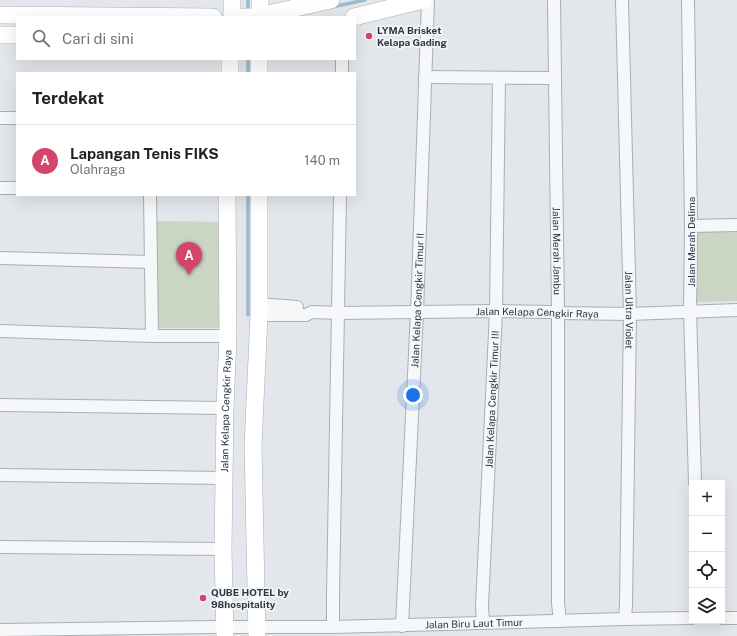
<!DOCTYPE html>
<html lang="id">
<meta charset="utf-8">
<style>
body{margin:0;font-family:"Public Sans",sans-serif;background:#f2f2f2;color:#202124}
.controls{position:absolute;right:12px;bottom:12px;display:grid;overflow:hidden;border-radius:0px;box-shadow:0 4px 16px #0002}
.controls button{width:36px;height:36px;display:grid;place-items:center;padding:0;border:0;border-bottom:1px solid #e0e0e0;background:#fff;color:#202124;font:20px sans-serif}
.you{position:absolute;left:413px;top:395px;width:14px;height:14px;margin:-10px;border:3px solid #fff;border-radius:50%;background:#1a73e8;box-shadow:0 0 0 6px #1a73e833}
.badge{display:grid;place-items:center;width:26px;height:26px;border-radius:50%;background:#d3456b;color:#fff;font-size:13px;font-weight:700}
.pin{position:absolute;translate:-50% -33px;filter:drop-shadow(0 1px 2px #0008)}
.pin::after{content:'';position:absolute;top:21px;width:14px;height:12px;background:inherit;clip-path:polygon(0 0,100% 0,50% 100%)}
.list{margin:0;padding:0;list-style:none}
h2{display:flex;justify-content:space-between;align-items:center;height:52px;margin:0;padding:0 16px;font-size:17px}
h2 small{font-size:13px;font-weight:400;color:#757577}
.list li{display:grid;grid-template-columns:26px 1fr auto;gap:12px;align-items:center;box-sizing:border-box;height:72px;padding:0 16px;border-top:1px solid #e0e0e0}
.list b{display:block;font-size:15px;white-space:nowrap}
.list p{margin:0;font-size:13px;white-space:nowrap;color:#757577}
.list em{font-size:13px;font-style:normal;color:#757577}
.icon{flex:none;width:22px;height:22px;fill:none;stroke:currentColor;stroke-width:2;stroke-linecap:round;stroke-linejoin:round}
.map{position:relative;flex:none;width:737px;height:636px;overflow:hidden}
.search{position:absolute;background:#fff;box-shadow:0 4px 16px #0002;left:16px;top:16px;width:340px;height:44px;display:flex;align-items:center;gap:10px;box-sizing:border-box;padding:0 14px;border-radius:0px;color:#757577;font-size:15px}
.panel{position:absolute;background:#fff;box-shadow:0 4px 16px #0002;left:16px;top:72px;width:340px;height:124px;border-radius:0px}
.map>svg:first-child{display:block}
.green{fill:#cad5c3}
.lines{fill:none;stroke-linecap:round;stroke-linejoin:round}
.stream{stroke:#9db9cc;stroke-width:3.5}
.street-casing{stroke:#a8aeb6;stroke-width:14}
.secondary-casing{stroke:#a8aeb6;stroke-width:18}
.street{stroke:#f6f7f9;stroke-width:12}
.secondary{stroke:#fff;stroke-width:17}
.poi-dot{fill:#d3456b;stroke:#f3f6f8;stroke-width:1.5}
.labels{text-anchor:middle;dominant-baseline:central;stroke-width:3.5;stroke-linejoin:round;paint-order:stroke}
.poi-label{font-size:10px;font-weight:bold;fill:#2a3644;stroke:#f3f6f8;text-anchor:start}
.street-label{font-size:10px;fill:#2a3644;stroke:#f3f6f8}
</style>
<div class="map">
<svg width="737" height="636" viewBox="0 0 737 636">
<rect width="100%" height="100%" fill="#e3e7eb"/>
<path class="green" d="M154 221 223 222 224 328H154Z
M696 230H737V301L697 302Z"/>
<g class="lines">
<path class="stream" d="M332 7 365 0
M248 13V0
M248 59V73
M248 195V315"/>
<defs>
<g id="street">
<path id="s1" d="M554 0 558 313V603L560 621"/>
<path id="s2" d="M622 0 630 314 626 604 625 619"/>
<path d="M688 0 691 226 690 311 695 483"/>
<path d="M342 73V59"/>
<path d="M425 77 555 78"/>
<path d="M0 118H17"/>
<path d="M0 188H17"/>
<path d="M150 195 152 336"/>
<path d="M691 226 737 225"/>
<path d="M0 258 151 262"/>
<path d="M258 304 297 307"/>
<path id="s3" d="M259 315H306L312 312 338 313 496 311 550 312 558 313 630 314 737 310"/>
<path d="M0 331 152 336H228"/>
<path d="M0 405 225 408"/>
<path d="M0 475 224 478"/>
<path d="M0 547 223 549"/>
<path d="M722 618H737"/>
<path id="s4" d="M483 623 482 606 496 311 499 78"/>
<path id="s5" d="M402 626 417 312 428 0"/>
<path d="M333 627V596L340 195"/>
<path id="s6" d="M0 630 215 627H333L625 619 692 618"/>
</g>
<g id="secondary">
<path d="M0 15 213 17"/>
<path d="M232 17V0"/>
<path d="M243 17H255L331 0"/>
<path d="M260 17V0"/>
<path d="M354 17 423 0"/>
<path d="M0 35H17"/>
<path d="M230 59V73"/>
<path d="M259 73V59"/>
<path id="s7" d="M225 636 223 549 225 408 228 336 227 195"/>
<path d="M257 636 253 446 259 315V195"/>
</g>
</defs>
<use href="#street" class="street-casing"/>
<use href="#secondary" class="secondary-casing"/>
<use href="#street" class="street"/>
<use href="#secondary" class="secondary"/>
</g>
<g class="poi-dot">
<circle cx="369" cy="36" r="4"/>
<circle cx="203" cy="598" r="4"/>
</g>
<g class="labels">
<g class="poi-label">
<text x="377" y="30">LYMA Brisket<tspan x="377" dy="12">Kelapa Gading</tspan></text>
<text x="211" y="592">QUBE HOTEL by<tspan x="211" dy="12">98hospitality</tspan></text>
</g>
<g class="street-label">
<text transform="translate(691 242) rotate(-90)">Jalan Merah Delima</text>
<text stroke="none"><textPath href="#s1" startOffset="251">Jalan Merah Jambu</textPath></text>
<text stroke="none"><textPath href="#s5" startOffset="326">Jalan Kelapa Cengkir Timur II</textPath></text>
<text stroke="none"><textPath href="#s2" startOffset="310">Jalan Ultra Violet</textPath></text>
<text stroke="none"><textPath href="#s3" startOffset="279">Jalan Kelapa Cengkir Raya</textPath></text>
<text stroke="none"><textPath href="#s4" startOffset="224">Jalan Kelapa Cengkir Timur III</textPath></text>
<text stroke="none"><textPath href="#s7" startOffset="225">Jalan Kelapa Cengkir Raya</textPath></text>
<text stroke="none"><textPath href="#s6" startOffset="474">Jalan Biru Laut Timur</textPath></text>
</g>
</g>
</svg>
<div class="controls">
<button>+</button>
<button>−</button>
<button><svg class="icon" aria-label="locate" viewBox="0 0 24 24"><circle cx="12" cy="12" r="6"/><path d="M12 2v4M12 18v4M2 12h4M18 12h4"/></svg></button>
<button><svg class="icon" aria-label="layers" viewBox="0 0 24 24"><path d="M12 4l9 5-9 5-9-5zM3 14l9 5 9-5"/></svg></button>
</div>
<div class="you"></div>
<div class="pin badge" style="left:189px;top:275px">A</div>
<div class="search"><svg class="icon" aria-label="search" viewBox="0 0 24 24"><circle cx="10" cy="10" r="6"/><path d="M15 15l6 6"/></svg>Cari di sini</div>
<section class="panel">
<h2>Terdekat<small></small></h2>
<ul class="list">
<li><span class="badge">A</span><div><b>Lapangan Tenis FIKS</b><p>Olahraga</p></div><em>140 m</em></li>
</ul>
</section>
</div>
